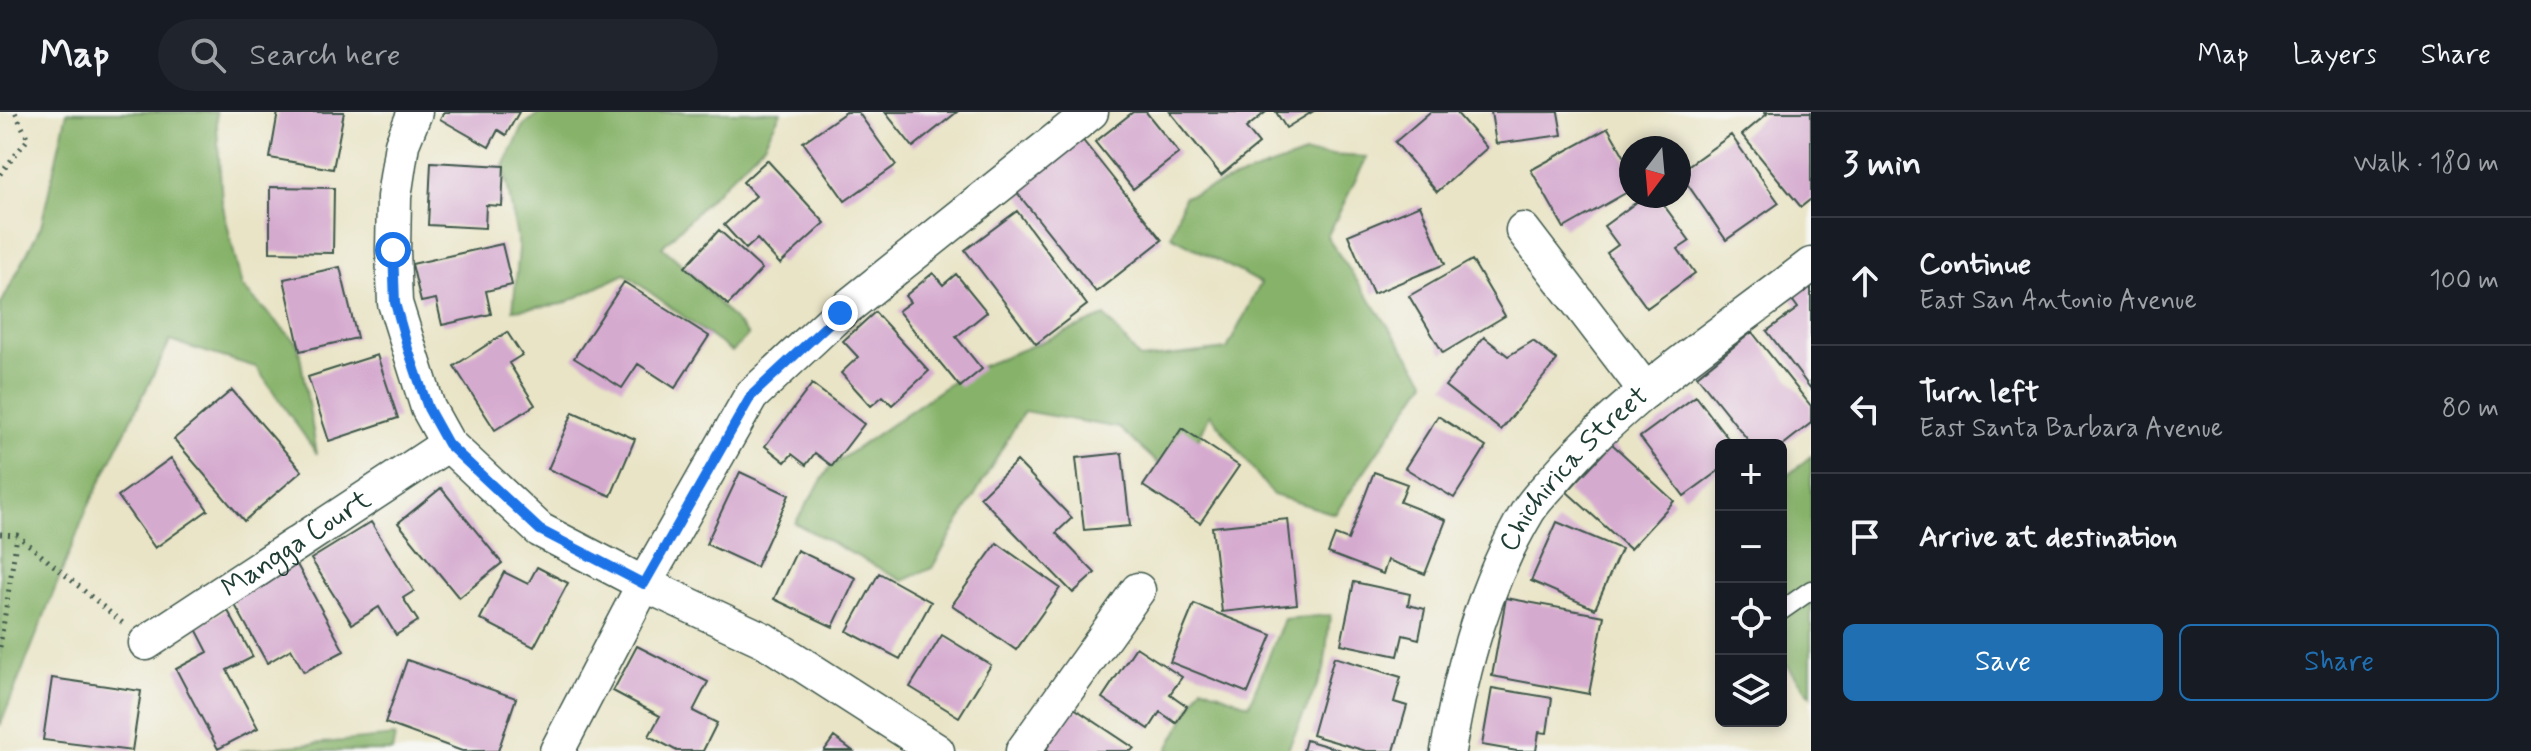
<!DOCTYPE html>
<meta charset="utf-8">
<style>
body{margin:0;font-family:Mynerve,sans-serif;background:#20242c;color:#f1f3f6}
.controls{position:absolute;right:24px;bottom:24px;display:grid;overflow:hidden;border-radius:12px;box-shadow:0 4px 12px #0003}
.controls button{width:72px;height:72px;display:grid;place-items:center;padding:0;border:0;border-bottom:2px solid #363941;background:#171b24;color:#f1f3f6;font:40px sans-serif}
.compass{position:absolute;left:1619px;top:24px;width:72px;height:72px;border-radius:50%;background:#171b24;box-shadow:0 4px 12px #0003;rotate:196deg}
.stop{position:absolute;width:24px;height:24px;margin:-18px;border:6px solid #1a73e8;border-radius:50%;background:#fff}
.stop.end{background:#1a73e8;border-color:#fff;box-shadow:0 2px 8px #0008}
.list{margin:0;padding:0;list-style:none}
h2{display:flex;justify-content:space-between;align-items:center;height:104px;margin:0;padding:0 32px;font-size:34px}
h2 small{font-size:26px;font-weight:400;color:#9ea1a6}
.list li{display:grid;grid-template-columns:52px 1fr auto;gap:24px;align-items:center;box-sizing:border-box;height:128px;padding:0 32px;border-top:2px solid #363941}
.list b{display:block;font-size:30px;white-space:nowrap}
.list p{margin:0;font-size:26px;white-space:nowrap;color:#9ea1a6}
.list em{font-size:26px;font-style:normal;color:#9ea1a6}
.actions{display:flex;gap:16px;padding:24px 32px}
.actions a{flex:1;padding:18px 0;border:2px solid #1f6fb2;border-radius:12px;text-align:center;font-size:28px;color:#1f6fb2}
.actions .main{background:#1f6fb2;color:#fff}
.icon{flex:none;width:44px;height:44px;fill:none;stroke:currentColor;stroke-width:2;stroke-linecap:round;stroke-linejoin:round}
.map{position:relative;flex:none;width:1811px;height:639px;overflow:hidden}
header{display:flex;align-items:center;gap:48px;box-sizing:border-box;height:112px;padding:0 40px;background:#171b24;border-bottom:2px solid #363941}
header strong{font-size:38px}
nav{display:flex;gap:44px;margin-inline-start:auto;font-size:28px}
.search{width:560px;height:72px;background:#20242c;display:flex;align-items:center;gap:20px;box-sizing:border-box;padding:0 28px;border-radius:44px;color:#9ea1a6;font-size:30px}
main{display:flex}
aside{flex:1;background:#171b24}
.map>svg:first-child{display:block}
.forest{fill:#86b269;stroke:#52784e;stroke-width:2}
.building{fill:#d5aacf}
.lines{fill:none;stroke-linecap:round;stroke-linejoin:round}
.service-casing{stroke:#3d564a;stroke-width:21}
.minor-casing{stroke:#3d564a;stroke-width:37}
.path{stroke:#3d564a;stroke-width:5;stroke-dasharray:2 6;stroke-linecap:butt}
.service{stroke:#fff;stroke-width:18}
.minor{stroke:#fff;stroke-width:34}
.route{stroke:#1a73e8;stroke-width:10}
.labels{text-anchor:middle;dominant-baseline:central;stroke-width:6;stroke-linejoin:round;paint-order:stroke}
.street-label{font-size:28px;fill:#1f3d34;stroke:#f6f6f2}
</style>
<header>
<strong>Map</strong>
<div class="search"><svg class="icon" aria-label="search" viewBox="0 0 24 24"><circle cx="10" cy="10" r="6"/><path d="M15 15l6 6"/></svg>Search here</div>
<nav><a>Map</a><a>Layers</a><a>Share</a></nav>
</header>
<main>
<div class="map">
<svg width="1811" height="639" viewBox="0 0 1811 639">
<rect width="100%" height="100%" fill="#f6f6f2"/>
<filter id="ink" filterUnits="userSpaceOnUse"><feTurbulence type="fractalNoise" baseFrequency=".0125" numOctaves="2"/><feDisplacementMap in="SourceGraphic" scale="16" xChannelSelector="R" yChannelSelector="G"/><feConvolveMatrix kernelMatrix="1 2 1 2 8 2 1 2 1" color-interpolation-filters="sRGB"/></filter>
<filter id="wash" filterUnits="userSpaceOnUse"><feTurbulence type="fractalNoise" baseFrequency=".006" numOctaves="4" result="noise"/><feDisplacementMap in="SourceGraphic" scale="32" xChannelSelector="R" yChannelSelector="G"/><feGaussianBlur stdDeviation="1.8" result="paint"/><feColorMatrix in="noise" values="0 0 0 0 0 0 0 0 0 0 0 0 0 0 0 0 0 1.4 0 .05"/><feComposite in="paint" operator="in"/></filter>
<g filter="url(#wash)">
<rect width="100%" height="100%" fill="#e9e4c6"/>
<path class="forest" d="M67 0H216L222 90 242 175 298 232 317 342 256 255 170 229 87 397 0 614V194L41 114Z
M541 0H781L764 32 662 135 685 155 748 223 732 240 625 162 563 192 513 198 519 137 504 54 524 13Z
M1305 42 1367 45 1327 125 1426 269 1335 402 1273 383 1210 302 1184 358 1159 352 1119 316 1024 299 932 456 903 469 795 411 830 355 965 261 1105 204 1140 247 1227 237 1261 171 1171 124 1184 85Z
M1811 344V584L1781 545V369Z
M1330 503 1324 558 1287 639H1167L1202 574 1249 593 1284 507Z
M395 624 392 639H238Z"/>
<g id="blocks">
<path class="building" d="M278 0H344L333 57 270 46Z
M444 0H519L506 23 498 18 489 35 440 7Z
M846 0H858L896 53 845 89 803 30Z
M885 0H957L913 35Z
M1133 0H1146L1179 41 1133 77 1095 30Z
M1170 0H1266L1246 16 1259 32 1221 63Z
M1276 0H1312L1286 16Z
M1430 0H1456L1487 36 1437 80 1395 30Z
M1491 0H1558L1562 23 1496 32Z
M1765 0H1811V87L1801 95 1742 23 1767 2Z
M1608 16 1631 56V78L1564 116 1531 58Z
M1731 23 1779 91 1726 128 1679 60Z
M1081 26 1162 128 1096 180 1015 78Z
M767 48 825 111 780 152 757 127 746 137 724 113 756 84 743 70Z
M431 50 504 54 502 94 486 93 485 116 428 113Z
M270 75 334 76 333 141 270 140Z
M1645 84H1657L1690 129 1678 137 1695 161 1647 196 1607 141 1618 133 1604 114Z
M1420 93 1445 152 1373 182 1348 123Z
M1017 99 1087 193 1036 232 965 138Z
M719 118 762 157 728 193 685 155Z
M502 132 512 173 486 179 491 202 442 213 436 187 421 190 412 152Z
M1472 148 1505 204 1443 241 1409 184Z
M340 155 357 226 300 239 284 167Z
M933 161 943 173 956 162 987 200 956 225 982 257 960 275 898 199 910 190 905 184Z
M1811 163V277L1767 219 1798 196 1787 181Z
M624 170 709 224 675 276 638 252 622 276 574 246Z
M875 200 929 259 892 293 883 284 871 294 841 261 858 245 843 229Z
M507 220 522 243 509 251 535 293 495 318 454 254Z
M1752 220 1811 294V311L1783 333H1752L1697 264Z
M1484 225 1508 244 1533 229 1557 248 1501 318 1445 274Z
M377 243 398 306 329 329 308 265Z
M812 272 864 312 832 354 815 341 806 353 792 342 785 350 765 334Z
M232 278 302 359 244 409 174 327Z
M1696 284 1733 333H1721V357L1684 384 1640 325Z
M573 300 635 327 611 384 548 357Z
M1438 304 1486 335 1454 386 1405 356Z
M1182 316 1239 354 1200 411 1143 374Z
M1612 332 1674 389 1630 437 1567 380Z
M1122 341 1130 414 1084 418 1076 346Z
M171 346 208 398 155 436 118 384Z
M1017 349 1072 406 1056 421 1095 461 1073 481 980 385Z
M740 360 789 383 756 455 706 432Z
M1374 360 1407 372 1400 390 1446 408 1425 462 1388 448 1383 462 1328 441 1335 423 1348 428Z
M441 376 502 451 459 486 398 411Z
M1288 407 1297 492 1222 500 1212 415Z
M371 410 414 479 403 486 418 509 396 523 379 495 352 512 311 447Z
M1557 410 1621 437 1595 497 1531 469Z
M997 431 1060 476 1016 538 952 493Z
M797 438 856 466 833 515 774 487Z
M295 449 344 539 304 560 291 537 267 551 230 484Z
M537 455 568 471 534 535 480 507 504 460 528 472Z
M879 461 931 490 900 547 847 519Z
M1354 470 1410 482 1408 493 1425 497 1419 527 1403 523 1398 544 1341 532Z
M1506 486 1604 504 1589 582 1492 564Z
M1194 492 1272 523 1248 581 1170 550Z
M227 497 253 545 227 558 258 616 218 637 176 557 208 540 195 515Z
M942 523 991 553 959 605 910 575Z
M637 534 708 570 693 599 717 611 703 639H677L649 624 660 604 613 579Z
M1136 535 1182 565 1170 582 1187 594 1176 611 1160 600 1149 617 1102 586Z
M1334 545 1401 565 1394 590 1407 594 1394 639H1366L1312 623Z
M407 548 516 586 498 639H462L385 611Z
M52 566 141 579 132 639 43 628Z
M1492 576 1552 586 1547 621 1539 620 1536 639H1517L1482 633Z
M1074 596 1134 636 1131 639H1045Z
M834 625 853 639H824Z
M1306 628 1340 638V639H1303Z"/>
</g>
</g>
<g filter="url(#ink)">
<use href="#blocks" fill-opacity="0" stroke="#3d564a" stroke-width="2"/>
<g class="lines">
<defs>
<path id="service" d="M1781 499 1811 478"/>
<g id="minor">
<path d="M415 0 402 32 394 85 393 138 395 191 428 296 448 332 540 418 644 472 764 528 937 639"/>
<path d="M1523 118 1646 279"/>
<path id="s1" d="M146 531 448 332"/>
<path d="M557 639 644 472 751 284 840 201 1091 0"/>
<path d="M1023 639 1138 478"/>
<path id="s2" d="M1448 639C1462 555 1484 472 1528 399 1536 386 1549 374 1559 362 1629 281 1727 218 1811 153"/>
</g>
</defs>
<use href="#service" class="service-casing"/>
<use href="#minor" class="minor-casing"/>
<path class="path" d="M0 62 28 27 15 0
M0 422 17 423 124 512
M0 535 17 424"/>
<use href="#service" class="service"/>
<use href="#minor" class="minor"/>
</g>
</g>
<g class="lines" filter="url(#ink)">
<path class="route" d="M393 138 395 191 408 237 428 296 448 332 540 418 644 472 751 284 840 201"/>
</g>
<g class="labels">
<g class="street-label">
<text stroke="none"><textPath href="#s2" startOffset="316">Chichirica Street</textPath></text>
<text stroke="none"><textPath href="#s1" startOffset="180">Mangga Court</textPath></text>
</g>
</g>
</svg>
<div class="controls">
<button>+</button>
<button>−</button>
<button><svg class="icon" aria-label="locate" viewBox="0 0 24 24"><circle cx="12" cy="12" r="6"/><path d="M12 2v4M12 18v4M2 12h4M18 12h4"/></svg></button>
<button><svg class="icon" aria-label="layers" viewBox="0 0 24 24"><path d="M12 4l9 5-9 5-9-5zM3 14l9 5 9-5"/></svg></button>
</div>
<svg class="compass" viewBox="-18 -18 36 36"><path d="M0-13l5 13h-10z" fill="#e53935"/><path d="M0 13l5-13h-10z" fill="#9ea1a6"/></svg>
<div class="stop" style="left:393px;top:138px"></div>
<div class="stop end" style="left:840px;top:201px"></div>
</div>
<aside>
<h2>3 min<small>Walk · 180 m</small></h2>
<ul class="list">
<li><svg class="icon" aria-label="ahead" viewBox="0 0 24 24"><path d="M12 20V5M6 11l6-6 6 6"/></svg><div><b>Continue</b><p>East San Antonio Avenue</p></div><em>100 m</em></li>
<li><svg class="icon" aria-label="left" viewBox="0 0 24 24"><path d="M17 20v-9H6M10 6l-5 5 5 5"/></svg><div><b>Turn left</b><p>East Santa Barbara Avenue</p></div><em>80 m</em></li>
<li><svg class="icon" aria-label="arrive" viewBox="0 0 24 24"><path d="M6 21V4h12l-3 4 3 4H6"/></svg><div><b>Arrive at destination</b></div></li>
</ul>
<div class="actions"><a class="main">Save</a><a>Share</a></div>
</aside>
</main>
